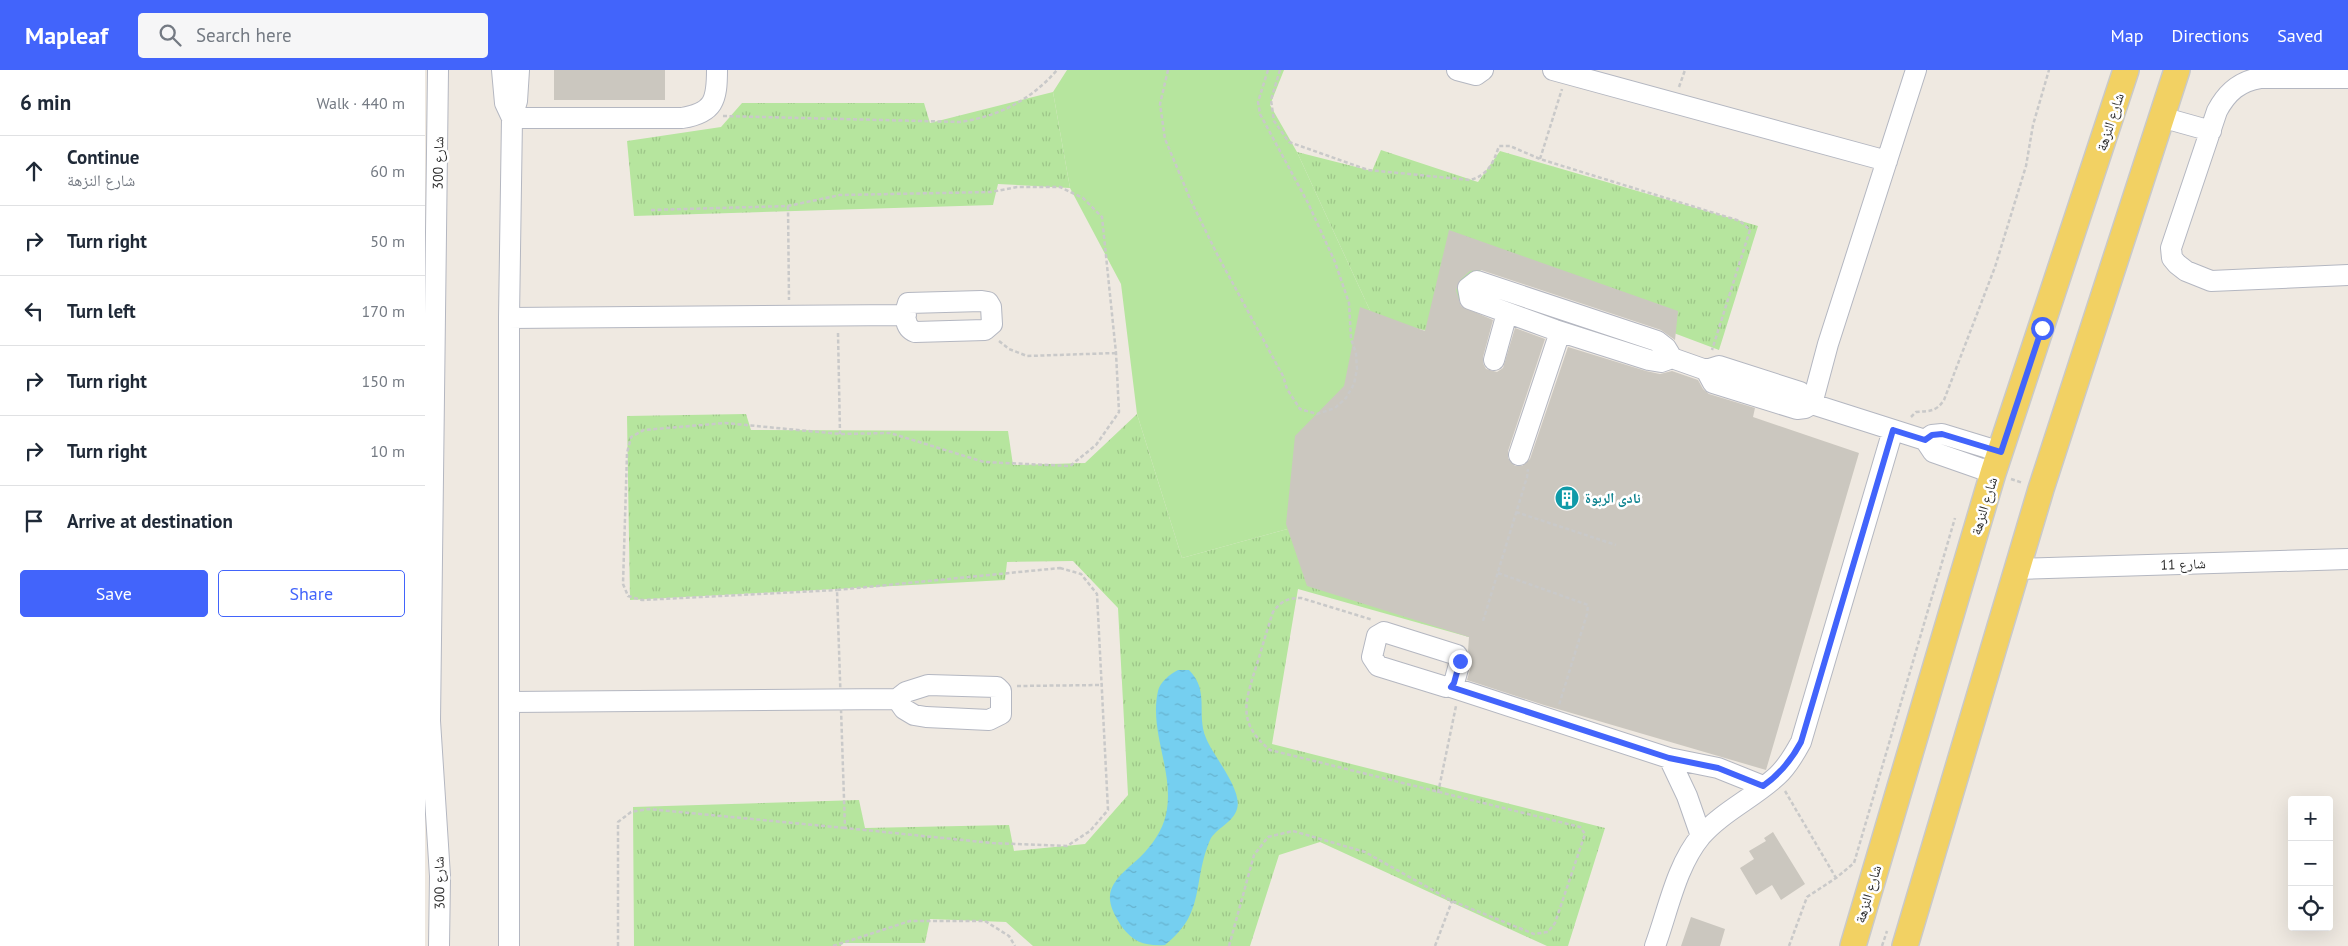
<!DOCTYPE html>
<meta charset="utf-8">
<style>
body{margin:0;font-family:"PT Sans","Noto Naskh Arabic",sans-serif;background:#f6f6f7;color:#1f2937}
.controls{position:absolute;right:15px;bottom:15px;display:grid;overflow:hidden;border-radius:5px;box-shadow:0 5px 20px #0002}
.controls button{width:45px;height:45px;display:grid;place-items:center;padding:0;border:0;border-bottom:1px solid #e0e1e3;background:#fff;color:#1f2937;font:25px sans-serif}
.stop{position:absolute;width:15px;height:15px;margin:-11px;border:4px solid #4264fb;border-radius:50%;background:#fff}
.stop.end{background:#4264fb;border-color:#fff;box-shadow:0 1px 5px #0008}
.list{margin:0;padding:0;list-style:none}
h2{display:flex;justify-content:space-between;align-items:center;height:65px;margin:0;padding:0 20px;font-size:21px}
h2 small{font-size:16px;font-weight:400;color:#747a83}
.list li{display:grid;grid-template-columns:32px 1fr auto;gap:15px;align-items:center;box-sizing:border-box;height:70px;padding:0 20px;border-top:1px solid #e0e1e3}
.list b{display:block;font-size:19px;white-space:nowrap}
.list p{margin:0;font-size:16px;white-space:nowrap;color:#747a83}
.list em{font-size:16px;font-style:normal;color:#747a83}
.actions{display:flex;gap:10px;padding:15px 20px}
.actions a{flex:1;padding:11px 0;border:1px solid #4264fb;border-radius:5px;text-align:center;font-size:18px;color:#4264fb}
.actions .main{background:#4264fb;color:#fff}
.icon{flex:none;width:28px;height:28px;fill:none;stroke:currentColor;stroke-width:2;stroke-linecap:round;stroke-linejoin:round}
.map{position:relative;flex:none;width:1923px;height:876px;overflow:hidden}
header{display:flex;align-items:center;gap:30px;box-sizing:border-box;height:70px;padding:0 25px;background:#4264fb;color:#fff}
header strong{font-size:24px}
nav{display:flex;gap:28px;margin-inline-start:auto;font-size:18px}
.search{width:350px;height:45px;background:#f6f6f7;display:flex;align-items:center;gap:12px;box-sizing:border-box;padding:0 18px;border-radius:5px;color:#747a83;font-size:19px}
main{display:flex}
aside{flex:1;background:#fff}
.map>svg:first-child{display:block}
.grass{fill:#b6e59e}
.park{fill:url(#park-tufts)}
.water{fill:url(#water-ripples)}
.building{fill:#cbc7bf}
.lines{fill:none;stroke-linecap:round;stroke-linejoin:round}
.minor-casing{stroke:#b4b7c1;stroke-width:22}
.major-casing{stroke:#c9c9c9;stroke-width:28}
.path{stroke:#c9c9c9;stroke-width:2.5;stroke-dasharray:4 2.5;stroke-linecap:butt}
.minor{stroke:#fff;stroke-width:20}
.major{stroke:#f2d163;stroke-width:25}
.route{stroke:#4264fb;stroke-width:6}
.labels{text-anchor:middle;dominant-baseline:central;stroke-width:5;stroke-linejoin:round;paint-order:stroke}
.street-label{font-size:14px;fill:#2e2e2e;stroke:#fff}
.culture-label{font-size:14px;font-weight:bold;fill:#0d838f;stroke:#fff;text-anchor:start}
</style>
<header>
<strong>Mapleaf</strong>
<div class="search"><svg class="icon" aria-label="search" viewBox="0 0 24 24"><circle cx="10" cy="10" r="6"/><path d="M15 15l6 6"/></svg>Search here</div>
<nav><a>Map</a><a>Directions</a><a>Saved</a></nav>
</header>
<main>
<aside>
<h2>6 min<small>Walk · 440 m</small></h2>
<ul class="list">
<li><svg class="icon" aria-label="ahead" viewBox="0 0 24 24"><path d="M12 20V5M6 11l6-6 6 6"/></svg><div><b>Continue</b><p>شارع النزهة</p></div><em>60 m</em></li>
<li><svg class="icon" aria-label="right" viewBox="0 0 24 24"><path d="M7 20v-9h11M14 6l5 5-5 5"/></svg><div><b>Turn right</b></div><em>50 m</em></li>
<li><svg class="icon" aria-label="left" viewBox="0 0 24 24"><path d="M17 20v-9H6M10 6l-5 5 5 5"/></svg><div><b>Turn left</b></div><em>170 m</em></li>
<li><svg class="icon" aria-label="right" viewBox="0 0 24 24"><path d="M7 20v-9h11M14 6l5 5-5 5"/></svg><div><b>Turn right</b></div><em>150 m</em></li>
<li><svg class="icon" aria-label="right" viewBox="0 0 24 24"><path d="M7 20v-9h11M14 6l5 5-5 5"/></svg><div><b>Turn right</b></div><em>10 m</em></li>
<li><svg class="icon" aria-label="arrive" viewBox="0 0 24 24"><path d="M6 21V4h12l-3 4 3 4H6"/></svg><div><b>Arrive at destination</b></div></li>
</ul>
<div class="actions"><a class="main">Save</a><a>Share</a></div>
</aside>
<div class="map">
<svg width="1923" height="876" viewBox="0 0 1923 876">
<defs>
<pattern id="park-tufts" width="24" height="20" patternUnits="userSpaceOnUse" patternTransform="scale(1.25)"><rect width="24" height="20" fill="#b6e59e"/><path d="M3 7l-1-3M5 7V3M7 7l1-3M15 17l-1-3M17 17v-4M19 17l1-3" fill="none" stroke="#9dc588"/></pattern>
<pattern id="water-ripples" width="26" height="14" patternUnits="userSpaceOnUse" patternTransform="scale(1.25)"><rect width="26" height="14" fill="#75cff0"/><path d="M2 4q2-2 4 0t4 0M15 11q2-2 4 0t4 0" fill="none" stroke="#66b2ce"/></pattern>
</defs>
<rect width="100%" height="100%" fill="#efe9e1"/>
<path class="grass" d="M642 0H859L845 35 872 82 948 247 870 457 757 488 712 344 696 214 645 118 628 22Z"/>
<path class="park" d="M628 22 645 118 573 114 568 135 209 146 202 71 296 57 317 33H499L505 53Z
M956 80 1053 112 1075 81 1333 156 1294 280 1065 194 1040 211 1021 266 948 247 872 82 947 101Z
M321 344 326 360 583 361 588 395 660 393 712 344 757 488 870 457 1058 571 873 519 847 674 1180 758 1143 876H1122L895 772 854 785 825 876H608L581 852 505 849 500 873H417L416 876H209L208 737 434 730 440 758 584 755 589 781 660 774 703 725 693 538 648 491 582 492 580 510 205 530 202 346Z"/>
<path class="water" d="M753 600H764C785 621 771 644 781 668 788 686 818 720 812 739 808 753 791 758 785 770 767 813 781 843 740 875 721 876 709 873 697 857 692 849 686 840 685 830 683 809 709 795 720 782 731 770 740 755 742 739 748 700 724 660 733 621 735 612 745 604 753 600Z"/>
<path class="building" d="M129 0H240V30H129Z
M1024 160 1253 241 1250 270 1236 260 1056 200 1045 201 1036 209 1031 220 1036 236 1068 250 1058 287V293L1061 299 1072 302 1078 298 1090 258 1120 269 1083 381V388L1090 396H1097L1105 389 1143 277 1221 301 1235 304 1247 301 1273 310 1278 319 1284 324 1330 338 1328 347 1434 383 1341 700 1119 635 1042 610 1047 593 1043 581 1044 567 882 516 861 454 870 366 919 316 935 237 1000 261Z
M1348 762 1380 814 1356 830 1347 815 1331 825 1315 798 1329 789 1324 781 1341 771 1339 768Z
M1266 847 1300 859 1295 876H1256Z"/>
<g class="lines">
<defs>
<path id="minor" d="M13 0 5 651 15 806 14 876
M77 0 80 33 87 48
M1032 0 1051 5 1058 0
M1128 0 1462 91
M1923 8H1835C1815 11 1802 22 1792 41L1746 178 1747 188 1752 194 1761 201 1786 211 1923 205
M1736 47 1786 61
M87 48H257C289 43 292 30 292 0
M557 231 563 232 566 237 567 254 560 260 490 262C479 258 479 243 483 233Z
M84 248 481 245
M1247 288 1236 292 1224 290 1130 260 1045 229 1043 218 1052 211 1232 271 1241 278 1247 288 1281 300 1294 296 1375 322 1387 334 1500 370 1508 382 1568 403
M1069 290 1082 243
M1281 300 1288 313 1372 339 1380 338 1387 334 1403 274 1491 0
M1500 370 1507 365 1517 364 1576 382
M1094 385 1135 262
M1593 499 1923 489
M959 562 1032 585 1035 591 1029 613 1021 617 953 596 947 587 952 566Z
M503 615 572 617 576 621V644L564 650 501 647 489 645 479 639 472 629 481 622Z
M1026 617 1244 688 1293 698 1338 716
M85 632 472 629
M1244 688 1262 726 1276 766
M84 876V248L87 48 92 31 94 0
M1230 876C1243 841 1251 796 1276 766 1297 742 1328 728 1352 706 1362 697 1369 685 1376 672L1468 360"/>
<path id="major" d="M1428 876 1568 403 1701 0
M1480 876 1616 419 1752 0"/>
</defs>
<use href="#minor" class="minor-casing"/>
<use href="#major" class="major-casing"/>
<path class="path" d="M743 0 735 34 740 69 766 131 793 186 858 306 862 319 875 339 892 344 910 338 921 328 929 314 932 299 931 283 926 269 924 233 910 192 883 133 835 44 833 32 843 0
M855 0 846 30 849 51 864 72 943 100 1045 110C1063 105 1068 94 1074 76H1085L1115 89 1315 151 1325 160 1287 280
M1254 17 1260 0
M298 46 535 52C574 46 606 30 632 0
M1115 89 1137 19
M363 136 364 230
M226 140 363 136 415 125 566 122 592 117H635L658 128 677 147 691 283 694 342 671 375 645 396 559 392 465 363 415 364 300 353 219 360 206 367 202 383 198 514 203 526 217 530 412 520
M413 263 415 364
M574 271 584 279 602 286 691 283
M1486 347 1491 342C1504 341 1511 342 1519 330L1570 197 1601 96 1608 55 1624 0
M1586 409 1598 413
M1091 442 1191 475
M635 498 656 504 672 524 683 740 665 761 642 776 567 773 420 758 412 520Z
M1073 503 1163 535 1162 544 1134 635
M1058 551 1102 407 1103 399
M592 616 678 615
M1360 721 1411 808
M1013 723 1031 636
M193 876V752L206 742 223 739 420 758
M408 876 485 851H560L584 866 590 876
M804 876 829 785 843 767 868 761 940 782 1027 831 1109 864 1123 862 1130 853 1160 764 1155 757 845 680C812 653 820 632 831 597 837 578 842 560 848 542 856 531 863 528 876 528L948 550
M1010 876 1027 831
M1364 876 1382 827 1411 808 1429 793 1530 448
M1457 876 1462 861"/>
<use href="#minor" class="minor"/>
<use href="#major" class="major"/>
</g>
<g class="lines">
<path class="route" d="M1035 591 1029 613 1026 617 1244 688 1293 698 1338 716C1355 704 1366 691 1376 672L1468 360 1500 370 1507 365 1517 364 1576 382 1617 258"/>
</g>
<defs>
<symbol id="building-disc" viewBox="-11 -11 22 22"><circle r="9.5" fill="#0f9aa8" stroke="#fff"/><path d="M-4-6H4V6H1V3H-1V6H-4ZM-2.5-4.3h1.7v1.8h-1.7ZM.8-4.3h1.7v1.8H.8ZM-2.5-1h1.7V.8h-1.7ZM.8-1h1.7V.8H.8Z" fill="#fff"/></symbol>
</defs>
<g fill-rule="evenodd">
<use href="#building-disc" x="1128" y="414" width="28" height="28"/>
</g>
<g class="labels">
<g class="street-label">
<text transform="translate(1685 52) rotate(-72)">شارع النزهة</text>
<text transform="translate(13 93) rotate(-89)">شارع 300</text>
<text transform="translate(1559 436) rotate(-73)">شارع النزهة</text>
<text transform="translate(1758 494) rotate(-2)">شارع 11</text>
<text transform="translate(14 813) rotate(-91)">شارع 300</text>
<text transform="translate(1443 824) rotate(-73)">شارع النزهة</text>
</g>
<g class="culture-label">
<text x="1160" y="428">نادى الربوة</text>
</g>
</g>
</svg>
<div class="controls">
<button>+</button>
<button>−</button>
<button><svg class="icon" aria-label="locate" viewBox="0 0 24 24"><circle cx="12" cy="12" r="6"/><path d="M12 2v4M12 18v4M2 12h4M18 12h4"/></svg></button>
</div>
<div class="stop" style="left:1617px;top:258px"></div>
<div class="stop end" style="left:1035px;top:591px"></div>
</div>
</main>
